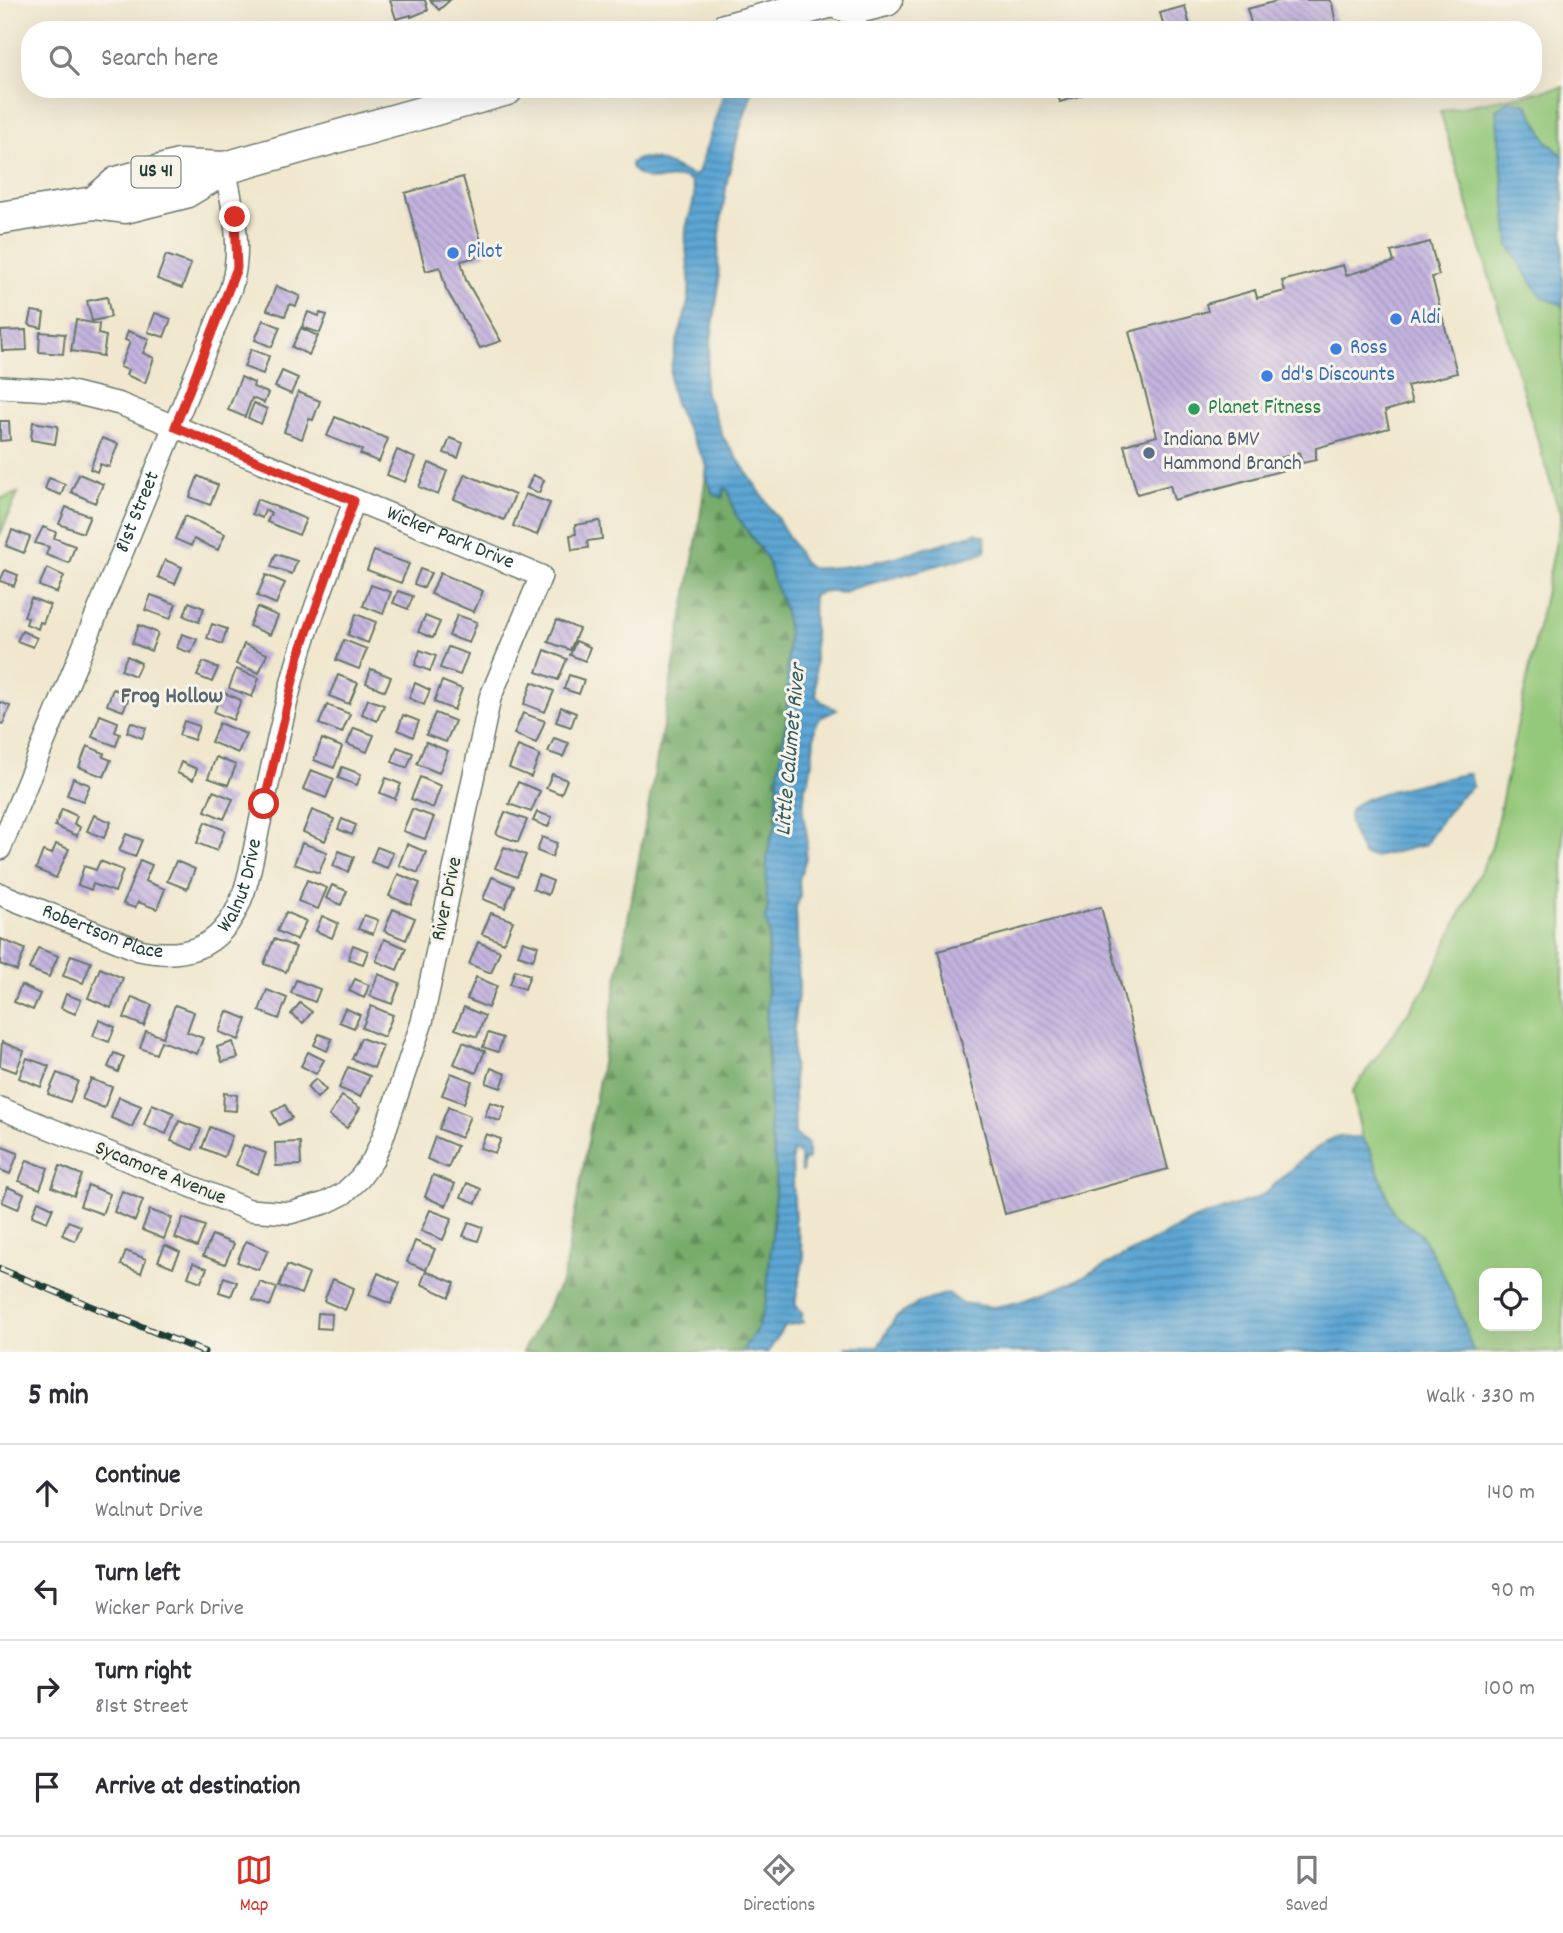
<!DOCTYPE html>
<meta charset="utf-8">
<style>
body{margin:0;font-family:Dekko,sans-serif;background:#f2f2f3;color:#2b2b33}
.controls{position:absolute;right:21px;bottom:21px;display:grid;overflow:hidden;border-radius:14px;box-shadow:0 7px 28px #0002}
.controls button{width:63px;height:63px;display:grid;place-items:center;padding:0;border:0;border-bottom:2px solid #e1e1e2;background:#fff;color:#2b2b33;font:35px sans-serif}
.stop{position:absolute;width:21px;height:21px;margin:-16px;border:5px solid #d93025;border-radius:50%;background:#fff}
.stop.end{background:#d93025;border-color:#fff;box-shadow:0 2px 7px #0008}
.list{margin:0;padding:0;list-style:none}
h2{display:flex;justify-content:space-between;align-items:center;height:91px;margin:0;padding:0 28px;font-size:30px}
h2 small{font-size:23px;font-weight:400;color:#7c7c81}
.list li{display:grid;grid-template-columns:46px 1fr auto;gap:21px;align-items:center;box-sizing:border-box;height:98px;padding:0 28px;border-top:2px solid #e1e1e2}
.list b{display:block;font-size:26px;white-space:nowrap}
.list p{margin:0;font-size:23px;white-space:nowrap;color:#7c7c81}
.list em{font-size:23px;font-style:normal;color:#7c7c81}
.icon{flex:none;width:38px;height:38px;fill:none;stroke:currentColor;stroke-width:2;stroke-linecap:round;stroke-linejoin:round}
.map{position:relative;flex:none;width:1563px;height:1352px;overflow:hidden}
.search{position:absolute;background:#fff;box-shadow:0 7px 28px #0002;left:21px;right:21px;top:21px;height:77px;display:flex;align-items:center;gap:18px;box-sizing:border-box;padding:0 24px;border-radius:28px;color:#7c7c81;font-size:26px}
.sheet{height:483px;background:#fff}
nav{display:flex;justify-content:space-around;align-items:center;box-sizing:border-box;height:98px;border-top:2px solid #e1e1e2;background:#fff;font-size:19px;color:#7c7c81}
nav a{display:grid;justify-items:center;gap:4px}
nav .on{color:#d93025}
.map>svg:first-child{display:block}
.green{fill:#94c87a;stroke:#5a8257;stroke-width:2;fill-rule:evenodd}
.forest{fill:url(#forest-firs);stroke:#4b744f;stroke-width:2}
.water{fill:url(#water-rules);stroke:#3e7284;stroke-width:2}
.building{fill:url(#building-back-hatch)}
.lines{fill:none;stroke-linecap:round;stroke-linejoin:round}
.minor-casing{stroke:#68786a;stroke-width:24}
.highway-casing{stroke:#68786a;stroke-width:35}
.minor{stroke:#fff;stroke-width:21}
.highway{stroke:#fff;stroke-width:32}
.rail-casing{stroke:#1f3d34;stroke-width:7}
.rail{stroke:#f7f3e8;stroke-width:4.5;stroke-dasharray:13;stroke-linecap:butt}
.route{stroke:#d93025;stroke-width:9}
.shop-dot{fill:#3f7fe0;stroke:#f7f3e8;stroke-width:2.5}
.leisure-dot{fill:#2e9e5b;stroke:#f7f3e8;stroke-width:2.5}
.service-dot{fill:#5c6f8a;stroke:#f7f3e8;stroke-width:2.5}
.labels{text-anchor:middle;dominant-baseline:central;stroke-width:6;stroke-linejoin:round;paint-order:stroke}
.shield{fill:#f7f3e8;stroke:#60746a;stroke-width:2}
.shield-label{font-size:19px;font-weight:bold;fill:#1f3d34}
.shop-label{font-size:21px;fill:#366cbe;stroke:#f7f3e8;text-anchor:start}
.leisure-label{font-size:21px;fill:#27864d;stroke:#f7f3e8;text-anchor:start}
.service-label{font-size:21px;fill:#4e5e75;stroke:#f7f3e8;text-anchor:start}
.street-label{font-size:21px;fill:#1f3d34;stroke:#f7f3e8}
.neighbourhood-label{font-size:23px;font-weight:bold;fill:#596770;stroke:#f7f3e8}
.water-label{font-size:23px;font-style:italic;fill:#325c64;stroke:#f7f3e8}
</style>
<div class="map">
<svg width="1563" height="1352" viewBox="0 0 1563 1352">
<defs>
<pattern id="forest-firs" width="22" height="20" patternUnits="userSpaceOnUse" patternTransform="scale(1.75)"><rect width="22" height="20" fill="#77ac6a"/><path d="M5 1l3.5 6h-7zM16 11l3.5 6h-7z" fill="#618d58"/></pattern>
<pattern id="water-rules" width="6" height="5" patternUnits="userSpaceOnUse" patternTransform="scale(1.75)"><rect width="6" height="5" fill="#5da6d4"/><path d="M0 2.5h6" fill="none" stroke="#4c88ad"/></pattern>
<pattern id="building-back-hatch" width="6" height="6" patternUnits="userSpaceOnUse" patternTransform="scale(1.75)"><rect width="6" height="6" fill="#c4b4e0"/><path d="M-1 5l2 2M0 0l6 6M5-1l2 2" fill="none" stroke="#9f94b6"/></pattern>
</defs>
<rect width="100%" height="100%" fill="#f7f3e8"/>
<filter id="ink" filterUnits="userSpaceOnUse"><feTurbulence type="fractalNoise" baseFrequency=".0143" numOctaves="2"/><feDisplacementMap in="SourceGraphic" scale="14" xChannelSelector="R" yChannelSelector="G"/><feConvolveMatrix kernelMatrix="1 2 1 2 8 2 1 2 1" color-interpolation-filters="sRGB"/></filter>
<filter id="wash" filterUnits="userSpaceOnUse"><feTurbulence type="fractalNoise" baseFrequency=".00686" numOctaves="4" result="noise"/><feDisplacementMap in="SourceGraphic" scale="28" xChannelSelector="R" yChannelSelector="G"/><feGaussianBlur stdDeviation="1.57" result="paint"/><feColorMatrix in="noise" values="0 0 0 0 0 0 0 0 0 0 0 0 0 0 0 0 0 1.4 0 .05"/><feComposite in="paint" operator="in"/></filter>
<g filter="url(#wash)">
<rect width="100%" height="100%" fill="#f0e7ce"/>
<path class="green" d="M1563 87V1352H1473C1461 1313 1445 1272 1422 1237 1416 1227 1401 1224 1394 1213L1370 1150 1362 1138 1352 1092 1426 987 1492 847 1561 518 1440 111ZM1484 1273H1537V1326H1484Z
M18 493 0 535V499Z"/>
<path class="forest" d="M706 475 713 494 723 497 724 488 728 490 735 513 768 561 776 588 784 606 788 632 787 715 778 773 776 824 770 840 766 892 768 909 765 918 769 931 766 1035 776 1171 774 1215 766 1301 758 1327 742 1352H523L563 1279 698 532Z"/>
<path class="water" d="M725 89H753L738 135 727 181 721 221 718 257 719 284 704 388 723 437 776 516 803 561 810 568C861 571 928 548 976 533L985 536 986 549 983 553 851 589 845 593 824 591 813 596 816 695 821 701 837 710 820 718 815 727 812 761 809 780 805 786 803 814 807 835 806 858 799 880 800 896 796 908 799 990 795 1012 793 1050 795 1134 808 1144V1159L803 1161 802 1172 800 1155 793 1151 792 1159 795 1222 804 1256 795 1304 803 1314 801 1318 804 1322 785 1326 768 1352H742L758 1327 766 1301 774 1215 776 1171 770 1126 769 1053 766 1035 769 931 765 918 768 909 766 892 767 858 770 840 776 824 778 773 787 715 788 632 784 606 776 588 768 561 735 513 728 490 724 488 723 498 713 494 706 475 707 466C696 443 676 414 671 389 666 359 686 324 689 295 692 277 684 252 686 231 687 216 699 198 692 184 683 166 650 194 631 167V163C649 149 676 170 694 176L698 173Z
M1509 100 1527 104 1547 141 1563 156V305L1541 297 1509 246 1496 109Z
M1465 774H1470L1473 786 1459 798 1439 823 1425 845 1375 857 1363 855C1359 844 1344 820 1351 809 1361 793 1443 779 1465 774Z
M1338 1136 1362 1138 1370 1150 1394 1213C1401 1224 1416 1227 1422 1237 1444 1272 1462 1313 1473 1352H852L846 1347H878L895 1318 920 1302 948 1293 961 1303 994 1307 1019 1302 1071 1283 1195 1219 1257 1198 1267 1192 1303 1158 1327 1141Z"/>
<g id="blocks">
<path class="building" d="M390 0H425L428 10 411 17V15L396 19Z
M430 0H450L439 10Z
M1281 0H1329L1332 3 1337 30H1253L1247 9Z
M1185 6 1191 30H1165L1160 13Z
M1056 89H1080L1082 95 1060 102Z
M463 177 485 255 461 261 466 280 501 341 480 348 446 289 440 267 426 271 405 193Z
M1430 242 1439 275 1432 277 1457 373 1407 386 1412 403 1385 411 1389 428 1316 448V460L1302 463 1299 452 1281 458 1284 470 1174 500 1170 485 1137 494 1124 445 1157 436 1129 332 1208 311 1206 304 1255 290 1257 298 1285 291 1282 281 1343 265 1346 275 1394 262 1391 252Z
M166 255 191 264 182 288 157 279Z
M276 286 300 296 296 306 290 304 285 316 267 310Z
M107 297 111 317 92 321 87 301Z
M32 311 44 313 42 328 29 325Z
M308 312 319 316 320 313 327 315 320 333 302 327Z
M155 313 171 319 164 337 148 332Z
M76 320 99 324 98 334 106 336 103 356 71 351Z
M263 320 280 327 272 347 255 340Z
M301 328 318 336 309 355 292 347Z
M26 330 27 350 2 351 1 331Z
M128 331 149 339 143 353 154 358 145 383 126 375 128 370 120 367 130 342 125 340Z
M40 332 65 334 63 354 39 352Z
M251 349 269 356 263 374 244 367Z
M282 371 298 378 291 394 275 387Z
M241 377 254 383 253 387 268 393 264 403 252 398 245 417 228 410Z
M298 392 320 401 313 420 309 419 302 439 284 432Z
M254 403 267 409 261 424 248 418Z
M335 417 388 439 379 462 360 454 362 450 327 436Z
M0 421H9L10 440 0 441Z
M33 422 58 426 55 444 31 440Z
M102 438 118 444 109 467 100 464 97 472 90 469Z
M450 438 463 443 458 458 444 453Z
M397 450 415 458 405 482 387 475Z
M429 463 447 471 438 495 419 487Z
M79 474 103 484 95 503 71 492Z
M465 474 515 495 504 520 454 499Z
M533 475 544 480 539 493 527 488Z
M198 476 218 485 210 505 190 497Z
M49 478 65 484 61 495 45 489Z
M525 494 550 503 537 535 513 526Z
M257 499 306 519 299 535 267 522 271 513 265 510 262 518 252 514Z
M66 507 90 516 83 533 59 524Z
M185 516 225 534 218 550 194 539 191 546 175 539Z
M600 521 602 539 587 541 588 548 572 550 570 535 576 534 575 525Z
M43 527 56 532 54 538 75 546 69 563 46 555 49 547 35 543Z
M12 530 30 537 24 553 6 546Z
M374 551 409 564 401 583 367 570Z
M276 554 297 561 292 574 271 567Z
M165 560 182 567 175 584 158 577Z
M47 568 64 576 57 593 39 586Z
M420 569 431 573 424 588 414 584Z
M5 570 18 575 14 586 0 581Z
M440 573 483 591 474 612 431 594Z
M266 575 285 583 276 604 257 596Z
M371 585 391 592 383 614 363 606Z
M398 591 413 596 408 609 393 603Z
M151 595 176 604 170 619 145 610Z
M31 598 50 605 43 623 40 622 38 629 26 624 28 618 24 616Z
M189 602 204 608 199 622 184 616Z
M257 607 278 616 270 635 249 626Z
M356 614 376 622 368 643 348 635Z
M457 615 477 622 469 643 449 636Z
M425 616 440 622 433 638 418 632Z
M557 620 579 629 570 650 548 642Z
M212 624 227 629 222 644 207 638Z
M139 625 158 633 151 651 132 643Z
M22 631 37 638 33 647 17 641Z
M182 634 197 639 191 653 177 648Z
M344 640 367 649 359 669 336 660Z
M576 641 590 647 585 661 570 655Z
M244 644 267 654 259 673 236 664Z
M448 647 468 654 460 675 440 668Z
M420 650 436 656 430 671 415 665Z
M545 650 567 659 558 680 537 672Z
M127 656 141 663 135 676 121 670Z
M203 662 218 668 212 682 197 676Z
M236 669 259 678 252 697 229 688Z
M371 669 391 677 385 691 366 683Z
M338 675 358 683 349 704 329 696Z
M569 675 584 680 579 694 564 689Z
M442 681 462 689 454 710 434 702Z
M532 682 554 691 545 712 524 704Z
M415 683 430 690 424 705 409 698Z
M113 689 130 695 123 711 107 705Z
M222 692 241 700 233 720 214 712Z
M368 699 384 705 377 721 362 714Z
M0 702 10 706 3 724 0 723Z
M327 705 350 714 342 733 319 724Z
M561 707 576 713 571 727 556 722Z
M435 713 455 721 446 742 426 735Z
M523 713 545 721 536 743 514 734Z
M100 715 118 722 115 732 120 734 116 746 92 737Z
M403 715 419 721 413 737 398 730Z
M184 721 199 726 194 740 179 735Z
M131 722 146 728 142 738 127 732Z
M219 723 246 734 238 753 211 742Z
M354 728 374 735 367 752 347 744Z
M554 738 569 743 563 757 548 752Z
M322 739 342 747 334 768 314 760Z
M426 742 448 751 439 773 417 764Z
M87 746 104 753 103 757 111 760 104 777 79 767Z
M518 746 540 755 531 777 509 768Z
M397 747 413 753 407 768 392 762Z
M216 757 236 765 228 785 208 778Z
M181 762 197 769 193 780 177 773Z
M342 767 361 774 357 785 338 778Z
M311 770 334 779 326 798 303 789Z
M552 774 567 780 561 794 546 788Z
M420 777 441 786 433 808 411 799Z
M73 778 90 785 83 801 67 795Z
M386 778 401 784 395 799 380 793Z
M518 782 540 791 531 812 509 804Z
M213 791 233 799 224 819 205 811Z
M62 809 77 816 74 824 80 827 77 836 55 826Z
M412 809 434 817 425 839 403 831Z
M312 810 334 819 325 841 303 832Z
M505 812 527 820 518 842 496 834Z
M537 812 552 817 548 827 533 821Z
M94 815 111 822 104 838 87 831Z
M342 819 356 825 352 835 338 829Z
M205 822 225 830 217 851 197 843Z
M126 834 142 840 135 857 119 851Z
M542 837 557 843 552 857 537 851Z
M302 843 327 852 319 873 294 864Z
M56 844 69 849 56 878 36 869 43 851 52 854Z
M407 844 426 852 418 873 399 865Z
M377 847 393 853 387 868 371 862Z
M504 847 526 855 517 877 495 868Z
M339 851 354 857 348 872 333 866Z
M140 860 152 865 145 881 165 889 157 909 138 902 135 908 123 904Z
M100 861 123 870 115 892 93 884 91 890 78 885 84 866 96 870Z
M176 861 195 869 187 889 167 881Z
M398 874 420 883 411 905 389 896Z
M538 875 553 881 548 895 533 889Z
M492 877 514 886 505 908 483 899Z
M307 880 327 888 318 909 298 901Z
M332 885 347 891 341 905 326 898Z
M1101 907 1168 1169 1005 1214 938 951Z
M393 909 415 918 406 940 384 931Z
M286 912 306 921 297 940 277 931Z
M491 913 513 921 504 943 482 934Z
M364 915 378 920 373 934 358 929Z
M322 916 338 923 332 938 316 931Z
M1 939 25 949 17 971 0 964Z
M274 939 296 947 286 972 264 964Z
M384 939 406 948 397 970 376 961Z
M523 941 538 946 533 960 518 955Z
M478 942 500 951 491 973 469 964Z
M353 945 368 951 363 964 348 959Z
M38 948 58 956 49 977 29 969Z
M71 955 91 962 83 983 63 976Z
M100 968 123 978 111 1008 88 998Z
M515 970 530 975 525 989 510 984Z
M378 974 400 983 392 1004 370 996Z
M476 977 497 986 488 1008 467 999Z
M355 979 369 985 364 998 349 991Z
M296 980 320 989 315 1002 291 993Z
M21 985 40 994 33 1010 14 1002Z
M267 990 287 998 279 1019 259 1011Z
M66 994 81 1000 75 1014 61 1008Z
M132 997 152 1005 144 1026 124 1018Z
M300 1003 312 1012 303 1023 291 1014Z
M175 1005 194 1012 187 1032 203 1038 197 1054 161 1041 156 1054 140 1048 146 1031 163 1037Z
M371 1006 393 1015 384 1037 362 1028Z
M464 1007 485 1016 477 1037 455 1029Z
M345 1008 360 1015 354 1028 339 1022Z
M227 1011 247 1019 239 1040 219 1032Z
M99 1020 115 1027 109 1042 93 1036Z
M488 1033 503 1038 498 1052 483 1047Z
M319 1034 332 1039 327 1051 314 1045Z
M361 1038 383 1046 374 1068 352 1059Z
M2 1042 24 1051 16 1072 0 1066Z
M233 1042 238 1058 222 1062 217 1047Z
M463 1042 485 1051 476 1073 454 1064Z
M308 1052 324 1060 316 1074 301 1066Z
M114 1053 124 1057 118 1072 108 1067Z
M27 1058 49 1066 41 1087 19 1078Z
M348 1067 370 1076 360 1097 339 1088Z
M491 1068 506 1074 501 1088 486 1083Z
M57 1073 78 1081 70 1102 48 1094Z
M451 1073 472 1081 464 1103 442 1095Z
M91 1079 112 1087 104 1108 82 1099Z
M316 1079 326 1090 317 1098 307 1087Z
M224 1093 237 1095 236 1111 223 1110Z
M342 1096 360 1108 347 1128 329 1116Z
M119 1097 141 1106 132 1127 111 1118Z
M490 1102 505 1107 500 1121 485 1116Z
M152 1104 174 1113 166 1134 144 1125Z
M285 1105 292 1118 279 1125 272 1112Z
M448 1107 470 1116 461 1138 439 1129Z
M179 1121 201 1129 193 1150 171 1141Z
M210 1127 232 1136 224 1157 202 1148Z
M486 1134 501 1139 495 1153 480 1148Z
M435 1137 457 1146 448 1168 427 1159Z
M300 1142 301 1165 276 1166 275 1143Z
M244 1145 266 1153 258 1174 236 1165Z
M0 1146 18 1153 10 1174 0 1170Z
M27 1160 48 1168 40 1189 19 1181Z
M60 1166 82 1175 74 1196 52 1187Z
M433 1175 455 1184 446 1206 425 1197Z
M467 1183 481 1189 476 1203 461 1197Z
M88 1185 110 1194 102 1214 80 1206Z
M8 1187 24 1194 18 1209 2 1202Z
M122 1191 143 1200 135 1221 114 1212Z
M38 1201 53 1208 47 1222 32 1216Z
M150 1210 172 1218 164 1239 142 1230Z
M430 1210 452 1218 443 1240 421 1231Z
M183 1218 205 1226 197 1247 175 1238Z
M68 1221 81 1226 75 1241 62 1235Z
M469 1222 483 1227 478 1241 463 1236Z
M212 1235 234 1244 225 1264 203 1256Z
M246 1241 268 1250 259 1270 237 1262Z
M415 1241 435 1249 426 1270 407 1262Z
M165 1245 180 1252 173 1267 158 1261Z
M126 1251 146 1259 141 1273 121 1265Z
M193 1263 207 1268 201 1282 188 1277Z
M287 1265 309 1274 301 1294 279 1286Z
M426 1271 455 1283 449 1297 421 1284Z
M378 1273 400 1283 391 1304 369 1295Z
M224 1277 237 1282 231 1296 219 1292Z
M333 1279 354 1288 345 1310 324 1301Z
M260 1282 277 1288 270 1306 253 1300Z
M318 1313 332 1314 331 1329 317 1328Z"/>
</g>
</g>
<g filter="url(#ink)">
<use href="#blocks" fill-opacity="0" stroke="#68786a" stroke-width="2"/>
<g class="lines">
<defs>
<g id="minor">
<path id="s1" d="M0 387 67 391 120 404 541 576 490 698 422 1022 383 1137 373 1160 360 1178 343 1194 325 1203 290 1213 249 1210 0 1108"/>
<path id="s2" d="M0 849 231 288C243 247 233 208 225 168"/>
<path id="s3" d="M0 894 139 950C168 956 200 955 222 931 248 904 252 856 260 822 272 767 283 710 299 656 315 604 336 553 354 501"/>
</g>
<path id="highway" d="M725 30 832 1 854 8 886 0
M94 203 117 183 179 166 225 168
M0 218 94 203 125 207 185 192 225 168 507 89"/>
</defs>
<use href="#minor" class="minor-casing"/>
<use href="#highway" class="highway-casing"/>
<use href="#minor" class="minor"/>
<use href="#highway" class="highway"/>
<defs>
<path id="rail" d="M0 1269 204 1352"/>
</defs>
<use href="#rail" class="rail-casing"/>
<use href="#rail" class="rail"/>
</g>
</g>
<g class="lines" filter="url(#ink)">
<path class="route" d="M235 217 237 268 175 427 354 501 299 655 264 804"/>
</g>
<g class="shop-dot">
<circle cx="453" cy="253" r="7"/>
<circle cx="1396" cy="319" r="7"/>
<circle cx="1336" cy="349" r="7"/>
<circle cx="1267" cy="376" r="7"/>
</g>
<circle class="leisure-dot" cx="1194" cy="409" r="7"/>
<circle class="service-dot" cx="1149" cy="453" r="7"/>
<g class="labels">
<rect class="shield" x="131.5" y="156.5" width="49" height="31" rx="5"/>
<g class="shield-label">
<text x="156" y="172">US 41</text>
</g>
<g class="shop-label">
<text x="467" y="253">Pilot</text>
<text x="1410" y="319">Aldi</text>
<text x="1350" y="349">Ross</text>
<text x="1281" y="376">dd's Discounts</text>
</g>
<g class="leisure-label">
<text x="1208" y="409">Planet Fitness</text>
</g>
<g class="service-label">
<text x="1163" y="441">Indiana BMV<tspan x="1163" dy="24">Hammond Branch</tspan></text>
</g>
<g class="street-label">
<text stroke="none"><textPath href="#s2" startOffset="364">81st Street</textPath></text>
<text stroke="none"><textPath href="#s1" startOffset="478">Wicker Park Drive</textPath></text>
<text stroke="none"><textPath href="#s3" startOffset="289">Walnut Drive</textPath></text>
<text transform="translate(448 899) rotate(-78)">River Drive</text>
<text stroke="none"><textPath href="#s3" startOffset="110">Robertson Place</textPath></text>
<text transform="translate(160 1174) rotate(22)">Sycamore Avenue</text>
</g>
<g class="neighbourhood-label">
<text x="172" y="697">Frog Hollow</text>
</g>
<g class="water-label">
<text transform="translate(792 750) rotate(-85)">Little Calumet River</text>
</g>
</g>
</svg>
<div class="controls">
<button><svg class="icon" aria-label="locate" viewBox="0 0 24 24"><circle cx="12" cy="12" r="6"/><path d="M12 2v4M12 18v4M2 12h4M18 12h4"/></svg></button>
</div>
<div class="stop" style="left:264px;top:804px"></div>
<div class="stop end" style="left:235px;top:217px"></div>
<div class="search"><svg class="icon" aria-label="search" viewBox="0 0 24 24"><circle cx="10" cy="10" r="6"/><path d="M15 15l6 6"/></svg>Search here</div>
</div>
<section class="sheet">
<h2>5 min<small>Walk · 330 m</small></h2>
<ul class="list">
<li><svg class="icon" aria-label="ahead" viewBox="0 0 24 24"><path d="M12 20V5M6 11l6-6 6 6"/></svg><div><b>Continue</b><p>Walnut Drive</p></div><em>140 m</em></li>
<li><svg class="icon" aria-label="left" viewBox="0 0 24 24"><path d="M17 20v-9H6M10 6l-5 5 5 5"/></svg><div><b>Turn left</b><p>Wicker Park Drive</p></div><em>90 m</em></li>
<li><svg class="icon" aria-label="right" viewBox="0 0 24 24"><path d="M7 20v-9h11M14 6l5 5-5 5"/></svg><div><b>Turn right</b><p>81st Street</p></div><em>100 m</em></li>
<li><svg class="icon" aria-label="arrive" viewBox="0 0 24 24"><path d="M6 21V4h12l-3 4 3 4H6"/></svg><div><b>Arrive at destination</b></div></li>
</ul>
</section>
<nav>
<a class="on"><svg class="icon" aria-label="map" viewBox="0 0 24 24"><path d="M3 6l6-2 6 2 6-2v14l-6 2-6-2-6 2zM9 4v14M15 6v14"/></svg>Map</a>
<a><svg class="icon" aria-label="directions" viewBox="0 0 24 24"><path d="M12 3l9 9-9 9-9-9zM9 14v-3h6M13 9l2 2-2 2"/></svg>Directions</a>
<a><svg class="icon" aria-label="saved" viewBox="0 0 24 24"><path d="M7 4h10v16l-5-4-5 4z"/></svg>Saved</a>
</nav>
